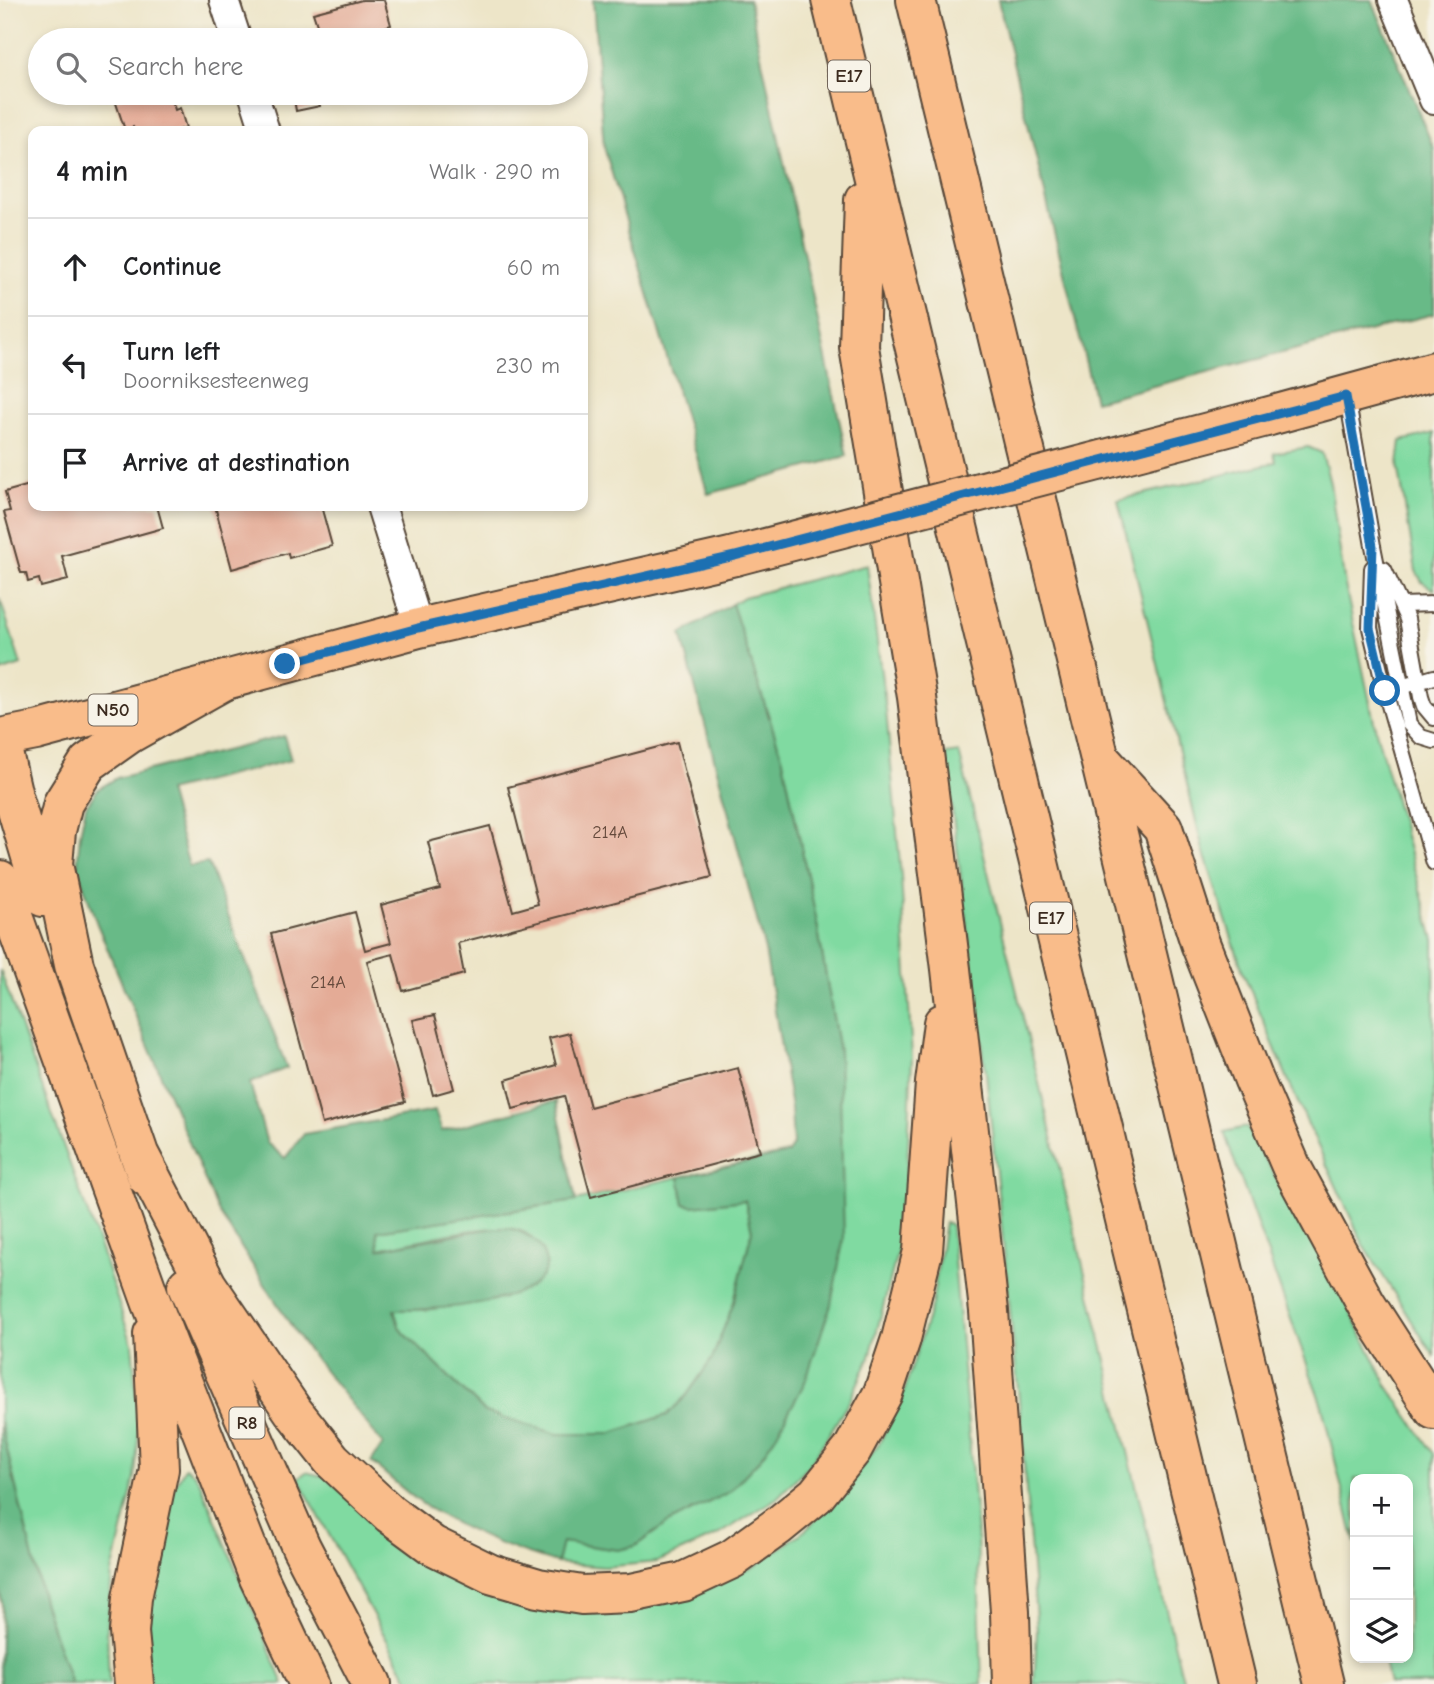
<!DOCTYPE html>
<meta charset="utf-8">
<style>
body{margin:0;font-family:"Comic Neue",sans-serif;background:#f6f6f6;color:#202124}
.controls{position:absolute;right:21px;bottom:21px;display:grid;overflow:hidden;border-radius:14px;box-shadow:0 4px 10px #0003}
.controls button{width:63px;height:63px;display:grid;place-items:center;padding:0;border:0;border-bottom:2px solid #e0e0e0;background:#fff;color:#202124;font:35px sans-serif}
.stop{position:absolute;width:21px;height:21px;margin:-16px;border:5px solid #1f6fb2;border-radius:50%;background:#fff}
.stop.end{background:#1f6fb2;border-color:#fff;box-shadow:0 2px 7px #0008}
.list{margin:0;padding:0;list-style:none}
h2{display:flex;justify-content:space-between;align-items:center;height:91px;margin:0;padding:0 28px;font-size:30px}
h2 small{font-size:23px;font-weight:400;color:#757577}
.list li{display:grid;grid-template-columns:46px 1fr auto;gap:21px;align-items:center;box-sizing:border-box;height:98px;padding:0 28px;border-top:2px solid #e0e0e0}
.list b{display:block;font-size:26px;white-space:nowrap}
.list p{margin:0;font-size:23px;white-space:nowrap;color:#757577}
.list em{font-size:23px;font-style:normal;color:#757577}
.icon{flex:none;width:38px;height:38px;fill:none;stroke:currentColor;stroke-width:2;stroke-linecap:round;stroke-linejoin:round}
.map{position:relative;flex:none;width:1434px;height:1684px;overflow:hidden}
.search{position:absolute;background:#fff;box-shadow:0 4px 10px #0003;left:28px;top:28px;width:560px;height:77px;display:flex;align-items:center;gap:18px;box-sizing:border-box;padding:0 24px;border-radius:38px;color:#757577;font-size:26px}
.panel{position:absolute;background:#fff;box-shadow:0 4px 10px #0003;left:28px;top:126px;width:560px;height:385px;border-radius:14px}
.map>svg:first-child{display:block}
.green{fill:#80daa1;stroke:#5e8260;stroke-width:2}
.forest{fill:#68ba87;stroke:#527252;stroke-width:2}
.building{fill:#e4ab96}
.lines{fill:none;stroke-linecap:round;stroke-linejoin:round}
.service-casing{stroke:#564638;stroke-width:18}
.minor-casing{stroke:#564638;stroke-width:32}
.primary-casing{stroke:#564638;stroke-width:42}
.motorway-casing{stroke:#564638;stroke-width:42}
.service{stroke:#fff;stroke-width:14}
.minor{stroke:#fff;stroke-width:28}
.primary{stroke:#f9bc8a;stroke-width:38}
.motorway{stroke:#f9bc8a;stroke-width:38}
.primary-bridge-casing{stroke:#564638;stroke-width:42;stroke-linecap:butt}
.primary-bridge{stroke:#f9bc8a;stroke-width:38}
.route{stroke:#1f6fb2;stroke-width:9}
.labels{text-anchor:middle;dominant-baseline:central;stroke-width:7;stroke-linejoin:round;paint-order:stroke}
.number-label{font-size:18px;fill:#654a3c}
.shield{fill:#f7f3e8;stroke:#73665b;stroke-width:2}
.shield-label{font-size:19px;font-weight:bold;fill:#3b2a1e}
</style>
<div class="map">
<svg width="1434" height="1684" viewBox="0 0 1434 1684">
<rect width="100%" height="100%" fill="#f7f3e8"/>
<filter id="ink" filterUnits="userSpaceOnUse"><feTurbulence type="fractalNoise" baseFrequency=".0143" numOctaves="2"/><feDisplacementMap in="SourceGraphic" scale="14" xChannelSelector="R" yChannelSelector="G"/><feConvolveMatrix kernelMatrix="1 2 1 2 8 2 1 2 1" color-interpolation-filters="sRGB"/></filter>
<filter id="wash" filterUnits="userSpaceOnUse"><feTurbulence type="fractalNoise" baseFrequency=".00686" numOctaves="4" result="noise"/><feDisplacementMap in="SourceGraphic" scale="28" xChannelSelector="R" yChannelSelector="G"/><feGaussianBlur stdDeviation="1.57" result="paint"/><feColorMatrix in="noise" values="0 0 0 0 0 0 0 0 0 0 0 0 0 0 0 0 0 1.4 0 .05"/><feComposite in="paint" operator="in"/></filter>
<g filter="url(#wash)">
<rect width="100%" height="100%" fill="#ede5c8"/>
<path class="green" d="M1434 433V590L1422 582 1416 571 1398 465 1401 441Z
M1308 447 1322 453 1330 483 1345 585 1376 731 1434 940V1356L1363 1244 1295 1096 1244 975 1203 850 1118 500 1276 462 1274 453Z
M867 565 886 710 901 876 912 1057 907 1170 900 1242 870 1357 850 1400 811 1463 777 1498 720 1534 657 1562 604 1567 557 1563 562 1542 618 1550 635 1546 668 1523 729 1492 759 1460 775 1437 839 1052 816 918 783 760 732 604 744 597Z
M0 599 21 665 0 672Z
M959 752 1184 1684H1034L1037 1631 1019 1399 986 1073 945 754Z
M0 970 102 1253 132 1344 139 1426 135 1478 112 1572 107 1629 109 1684H71L43 1601 0 1421Z
M1247 1127 1338 1286 1387 1385 1434 1454V1684H1389L1383 1658H1408V1479H1355V1543L1322 1406 1224 1132Z
M679 1177 684 1204 693 1206 745 1200 752 1231 734 1302 712 1359 687 1395 667 1415 609 1434H557L485 1412 400 1329 394 1310H425L502 1299 547 1265C542 1251 536 1237 521 1231 492 1220 412 1243 379 1249L377 1231 576 1201Z
M945 1222 951 1225 977 1533 982 1684H411L298 1478 306 1472 326 1477 390 1537 444 1573 495 1596 525 1604 564 1610 752 1568 807 1529 845 1488 880 1442 905 1389 932 1304Z
M185 1467 195 1474 201 1485 284 1684H151L147 1664 149 1597 173 1489Z"/>
<path class="forest" d="M593 0H749L847 456 708 494 604 147Z
M998 0H1372L1434 149V314L1095 401Z
M732 604 783 760 816 918 839 1052 844 1237 831 1304 805 1382 775 1437 759 1460 729 1492 668 1523 635 1546 618 1550 562 1542 557 1563C511 1550 468 1533 427 1507 407 1494 390 1477 371 1462L383 1444 301 1341 218 1211 97 924 77 867 80 834 86 806 98 789 117 778 284 736 291 760 168 791 189 866 208 863 287 1068 250 1083 267 1143 285 1158 304 1134 435 1111 442 1131 556 1101 576 1201 377 1231 379 1249C404 1244 429 1240 453 1235 471 1232 489 1227 507 1228 520 1230 536 1238 542 1250 543 1254 547 1261 546 1265 543 1306 424 1310 394 1310L400 1329 485 1412 557 1434H609L667 1415 687 1395 712 1359 734 1302 752 1231 745 1200 693 1206 684 1204 679 1177 788 1153 793 1145 791 1108 765 950 681 634Z
M0 1421 43 1601 71 1684H0L2 1603 0 1591Z"/>
<g id="blocks">
<path class="building" d="M362 0H384L391 25 379 29 382 40H322L313 13Z
M156 33 158 40H135Z
M122 93H170L175 110 180 108 186 128 175 131H135L133 127 125 130 115 100 123 97Z
M293 93H318L320 106 296 111Z
M33 484V506H157L163 528 62 556 68 580 41 587 39 579 28 582 26 573H21L4 512 10 511 5 492Z
M215 506H321L332 546 289 558 288 553 232 569Z
M677 742 712 877 458 943 464 974 403 991 393 954 367 961 405 1102 322 1124 271 934 355 912 365 950 391 943 381 905 440 889 428 842 490 826 513 911 538 904 508 787Z
M435 1015 454 1089 433 1095 413 1020Z
M570 1033 590 1107 738 1068 760 1152 591 1197 564 1096 513 1109 506 1080 556 1065 549 1038Z"/>
</g>
</g>
<g filter="url(#ink)">
<use href="#blocks" fill-opacity="0" stroke="#564638" stroke-width="2"/>
<g class="lines">
<defs>
<path id="service" d="M1347 397 1373 546 1409 724 1421 737 1434 741
M1372 568 1370 628 1385 691 1434 863
M1384 569 1407 619 1421 697 1424 706 1434 718
M1401 605 1434 604
M1408 685 1434 677"/>
<path id="minor" d="M224 0 237 40
M1393 0 1434 100
M253 93 265 131
M381 506 419 628"/>
<path id="primary" d="M1266 417 1434 371
M0 738 36 731 419 628 735 556"/>
<path id="motorway" d="M831 0 1237 1684
M916 0 1324 1684
M864 200 859 347 917 697 951 969 989 1311 1010 1612 1012 1684
M0 740 13 796 43 897
M1101 760 1163 828 1200 943 1254 1080 1291 1166 1366 1304 1434 1410
M0 880 151 1301 259 1578 309 1684
M139 1154 207 1285 293 1411 332 1460 390 1514 432 1545 491 1574 538 1588 582 1595 631 1593 683 1582 732 1559 778 1526 816 1495 852 1450 883 1393 901 1339 923 1251 935 1083 943 1023
M147 1177 74 965 53 864 56 831 63 803 88 763 129 734 225 680
M187 1286 301 1547 372 1684
M134 1684 129 1632 132 1598 159 1469 153 1334"/>
</defs>
<use href="#service" class="service-casing"/>
<use href="#minor" class="minor-casing"/>
<use href="#primary" class="primary-casing"/>
<use href="#motorway" class="motorway-casing"/>
<use href="#service" class="service"/>
<use href="#minor" class="minor"/>
<use href="#primary" class="primary"/>
<use href="#motorway" class="motorway"/>
<defs>
<path id="primary-bridge" d="M735 556 1266 417"/>
</defs>
<use href="#primary-bridge" class="primary-bridge-casing"/>
<use href="#primary-bridge" class="primary-bridge"/>
</g>
</g>
<g class="lines" filter="url(#ink)">
<path class="route" d="M285 664 418 628 735 556 1346 396 1373 546 1370 628 1385 691"/>
</g>
<g class="labels">
<g class="number-label">
<text x="610" y="832">214A</text>
<text x="328" y="982">214A</text>
</g>
<g class="shield">
<rect x="828" y="60.5" width="42" height="31" rx="5"/>
<rect x="88.5" y="694.5" width="49" height="31" rx="5"/>
<rect x="1030" y="902.5" width="42" height="31" rx="5"/>
<rect x="229.5" y="1407.5" width="35" height="31" rx="5"/>
</g>
<g class="shield-label">
<text x="849" y="76">E17</text>
<text x="113" y="710">N50</text>
<text x="1051" y="918">E17</text>
<text x="247" y="1423">R8</text>
</g>
</g>
</svg>
<div class="controls">
<button>+</button>
<button>−</button>
<button><svg class="icon" aria-label="layers" viewBox="0 0 24 24"><path d="M12 4l9 5-9 5-9-5zM3 14l9 5 9-5"/></svg></button>
</div>
<div class="stop" style="left:1385px;top:691px"></div>
<div class="stop end" style="left:285px;top:664px"></div>
<div class="search"><svg class="icon" aria-label="search" viewBox="0 0 24 24"><circle cx="10" cy="10" r="6"/><path d="M15 15l6 6"/></svg>Search here</div>
<section class="panel">
<h2>4 min<small>Walk · 290 m</small></h2>
<ul class="list">
<li><svg class="icon" aria-label="ahead" viewBox="0 0 24 24"><path d="M12 20V5M6 11l6-6 6 6"/></svg><div><b>Continue</b></div><em>60 m</em></li>
<li><svg class="icon" aria-label="left" viewBox="0 0 24 24"><path d="M17 20v-9H6M10 6l-5 5 5 5"/></svg><div><b>Turn left</b><p>Doorniksesteenweg</p></div><em>230 m</em></li>
<li><svg class="icon" aria-label="arrive" viewBox="0 0 24 24"><path d="M6 21V4h12l-3 4 3 4H6"/></svg><div><b>Arrive at destination</b></div></li>
</ul>
</section>
</div>
